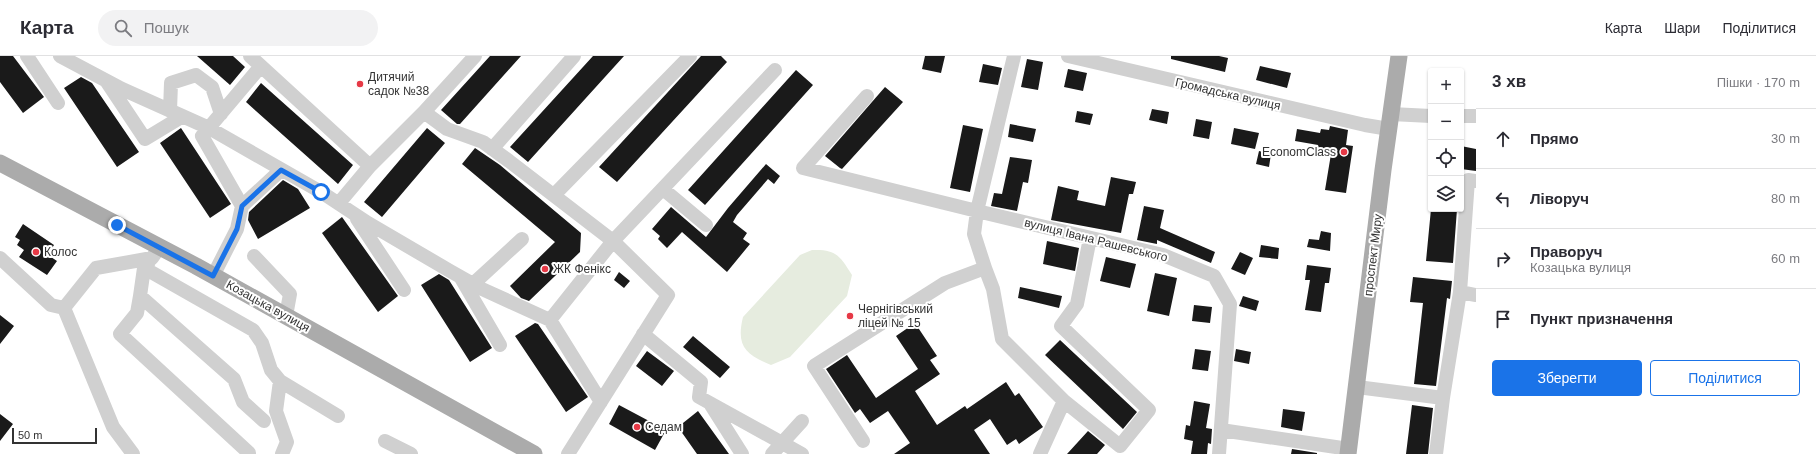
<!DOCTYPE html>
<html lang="uk">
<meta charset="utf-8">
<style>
body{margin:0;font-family:Arial,sans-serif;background:#f2f2f3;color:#2b2b33}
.controls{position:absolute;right:12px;top:12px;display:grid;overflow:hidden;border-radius:4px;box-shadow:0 1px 3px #0004}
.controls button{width:36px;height:36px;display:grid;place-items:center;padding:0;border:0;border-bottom:1px solid #e1e1e2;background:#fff;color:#2b2b33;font:20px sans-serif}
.scale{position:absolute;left:12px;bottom:10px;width:85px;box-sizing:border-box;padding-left:4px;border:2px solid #333;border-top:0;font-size:11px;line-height:14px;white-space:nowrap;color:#333;-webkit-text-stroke:3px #fff;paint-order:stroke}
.stop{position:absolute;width:12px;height:12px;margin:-9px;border:3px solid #1a73e8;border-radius:50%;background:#fff}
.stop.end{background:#1a73e8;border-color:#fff;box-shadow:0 1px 4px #0008}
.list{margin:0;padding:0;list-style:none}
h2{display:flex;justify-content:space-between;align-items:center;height:52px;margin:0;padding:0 16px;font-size:17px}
h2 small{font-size:13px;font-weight:400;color:#7c7c81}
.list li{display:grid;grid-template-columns:26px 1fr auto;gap:12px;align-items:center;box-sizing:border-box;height:60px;padding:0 16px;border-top:1px solid #e1e1e2}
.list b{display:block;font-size:15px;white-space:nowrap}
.list p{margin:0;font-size:13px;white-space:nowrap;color:#7c7c81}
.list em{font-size:13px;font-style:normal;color:#7c7c81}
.actions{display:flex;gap:8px;padding:12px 16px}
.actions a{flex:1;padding:9px 0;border:1px solid #1a73e8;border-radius:4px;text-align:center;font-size:14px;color:#1a73e8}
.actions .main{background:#1a73e8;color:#fff}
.icon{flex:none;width:22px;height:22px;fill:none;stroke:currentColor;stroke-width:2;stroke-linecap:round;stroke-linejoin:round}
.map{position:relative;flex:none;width:1476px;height:398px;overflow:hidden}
header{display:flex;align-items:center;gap:24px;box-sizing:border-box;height:56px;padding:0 20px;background:#fff;border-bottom:1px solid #e1e1e2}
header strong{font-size:19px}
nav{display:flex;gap:22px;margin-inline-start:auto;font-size:14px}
.search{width:280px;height:36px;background:#f2f2f3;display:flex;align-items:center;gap:10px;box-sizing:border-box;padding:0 14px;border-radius:22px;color:#7c7c81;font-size:15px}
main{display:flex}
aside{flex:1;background:#fff}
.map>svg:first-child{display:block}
.green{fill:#e6ecdf}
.building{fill:#1a1a1a}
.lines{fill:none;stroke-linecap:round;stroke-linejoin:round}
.minor{stroke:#d0d0d0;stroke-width:14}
.major{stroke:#ababab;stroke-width:17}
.route{stroke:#1a73e8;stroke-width:5}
.poi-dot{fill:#e63946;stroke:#fff;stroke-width:1.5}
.labels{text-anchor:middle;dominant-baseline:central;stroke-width:4;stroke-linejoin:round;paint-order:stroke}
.poi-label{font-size:12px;fill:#333;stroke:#fff;text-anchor:start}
.street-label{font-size:12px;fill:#333;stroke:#fff}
</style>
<header>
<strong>Карта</strong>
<div class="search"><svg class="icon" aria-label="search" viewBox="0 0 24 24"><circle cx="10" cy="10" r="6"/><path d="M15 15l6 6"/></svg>Пошук</div>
<nav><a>Карта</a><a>Шари</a><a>Поділитися</a></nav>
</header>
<main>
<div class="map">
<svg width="1476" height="398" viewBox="0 0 1476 398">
<rect width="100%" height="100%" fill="#fff"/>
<path class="green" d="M812 194C836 193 840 200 852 219L847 240 790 301 771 309C745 298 736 290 743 261L800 199Z"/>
<path class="building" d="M0 0H13L44 41 23 57 0 26Z
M197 0H233L245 11 230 29Z
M490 0H521L460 68H457L441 54Z
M593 0H624L528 106 510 91Z
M701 0H721L727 6 617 126 599 111Z
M925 0H945L941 17 922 13Z
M1171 0H1219L1228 2 1225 16 1171 3Z
M1027 3 1043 6 1038 34 1021 31Z
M983 8 1002 12 998 29 979 26Z
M1260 10 1291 17 1287 32 1256 24Z
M1068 13 1087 17 1083 35 1064 31Z
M796 14 813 29 705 149 688 134Z
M81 21 92 27 139 96 117 111 64 32Z
M261 27 353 109 338 128 246 46Z
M885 31 903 46 842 113 840 112 825 100Z
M1152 53 1169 56 1167 68 1149 64Z
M1077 55 1093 58 1090 69 1075 66Z
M1196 63 1212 66 1209 83 1193 80Z
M1010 68 1036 73 1033 86 1008 81Z
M963 69 983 73 970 136 950 132Z
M1330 70 1348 74 1346 89 1353 90 1346 137 1325 134 1331 98 1317 96 1318 89 1295 85 1297 73 1320 77 1321 73 1329 74Z
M181 72 231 148 210 162 160 87Z
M427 72 445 87 382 161 364 146Z
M1234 72 1259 77 1255 93 1231 88Z
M1461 90 1476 93V115L1461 113Z
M475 92 500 109 581 177 580 196 529 245 521 242 510 230 555 186 462 108Z
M1259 95 1271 98 1269 111 1256 108Z
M1010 101 1032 104 1028 127 1023 126 1017 155 991 150 994 137 1002 138Z
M766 108 780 120 774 128 768 123 737 159 733 166 747 177 743 183 750 188 727 216 682 176 667 192 658 183 660 180 652 173 671 151 706 181 728 152Z
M1111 121 1136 126 1133 138H1129L1121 177 1051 164 1058 130 1079 135 1077 144 1105 150Z
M283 124 298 133 310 152 258 183 248 164 249 156Z
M1144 150 1164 154 1160 172 1215 196 1211 207 1157 184V188L1137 184Z
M1431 153H1457L1453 207 1426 205Z
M342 161 398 240 378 256 322 177Z
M23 168 54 189 48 199 57 205 47 219 19 201 24 194 17 189 20 184 15 181Z
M1321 175 1331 177 1330 195 1307 191 1309 183 1319 184Z
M1047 185 1079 192 1075 215 1043 208Z
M1261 189 1279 192 1278 203 1259 201Z
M1240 196 1253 202 1245 219 1231 213Z
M1106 201 1136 208 1130 232 1100 225Z
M1307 209 1331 212 1329 227H1325L1321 256 1305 254 1310 224H1305Z
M619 216 630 225 624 232 614 224Z
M1155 217 1177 222 1169 260 1147 255Z
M439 218 449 224 492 292 470 306 421 229Z
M1413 221 1452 225 1450 243 1447 242 1436 330 1414 328 1423 247 1410 246Z
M1020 231 1062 240 1059 252 1018 242Z
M1243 240 1259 245 1256 255 1239 250Z
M1194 249 1212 251 1210 267 1192 265Z
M0 259 14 270 0 288Z
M535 267 538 268 588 341 566 356 515 280Z
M915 267 937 300 930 304 940 318 915 335 937 369 965 350 967 353 1006 326 1015 340 1019 337 1043 371 1019 388 1016 383 1007 389 990 363 974 374 990 398H894L910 387 888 355 870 367 860 353 855 357 826 313 847 299 876 342 918 313 896 280Z
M693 280 730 311 720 322 683 291Z
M1060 284 1137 356 1123 373 1045 299Z
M1195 293 1211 295 1208 315 1192 313Z
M1236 293 1251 296 1249 308 1234 305Z
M647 295 674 315 662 330 636 310Z
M1194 345 1210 348 1206 372 1212 373 1211 388 1208 387 1207 398H1191L1193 385 1184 383 1186 369 1190 370Z
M619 349 666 374 655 394 609 368Z
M1412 349 1433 352 1428 398H1406Z
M1283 353 1305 356 1302 375 1281 371Z
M698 355 729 398H697L678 371Z
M0 358 13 368 0 385Z
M1088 375 1105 389 1097 398H1067Z
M1292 393 1317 397V398H1291Z"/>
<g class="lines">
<path class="minor" d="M27 0 58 47
M60 0 122 33 209 72 321 136 368 167 450 215 482 233 550 264
M250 0 370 110
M1014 0 977 155 1163 199 1214 220 1230 248 1219 398
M1068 0 1365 69 1389 73
M107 26 145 83 183 60
M867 40 803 112 977 155 974 178 985 212
M170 55 171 27 196 19 212 31 221 58
M424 56 475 0
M1391 58 1431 60
M1461 60H1476
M492 93 574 0
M663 133 706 169
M554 139 690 0
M339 147 370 110 424 56 447 73 483 86 509 105 613 185 668 239 568 398
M242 150 281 114
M357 163 404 234
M254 200 290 238 286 260
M0 202 51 249 64 252
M149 206 144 212 140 240 234 323 243 346 264 365
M144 212 253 274 262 287 271 314 280 325 338 360
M213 220 237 173 242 150 202 80 261 10
M461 222 500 289
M473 228 522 183
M1460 236 1476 239
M140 240 137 257 120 278 249 397
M643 278 701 326 699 341 802 398
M280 325 276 355 287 386 282 398
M1357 331 1443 342 1436 398
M1443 342 1460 236 1468 124 1476 125
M1064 345 1120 390 1149 354 1061 270 1077 248 1090 182
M601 346 550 264 613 185 775 14
M711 349 742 398
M1221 374 1349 393
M385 385 411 398
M863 385 814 310 945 227 985 212 993 233 1002 283 1064 345 1040 398
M133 398 113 371 64 252 96 212 152 202 159 192
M772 398 802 365"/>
<path class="major" d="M0 107 196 210 534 398
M1348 398 1383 114 1399 0"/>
</g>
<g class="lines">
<path class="route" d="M117 169 213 220 237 173 242 150 281 114 321 136"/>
</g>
<g class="poi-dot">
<circle cx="360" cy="28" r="4"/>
<circle cx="1344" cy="96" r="4"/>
<circle cx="36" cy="196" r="4"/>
<circle cx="545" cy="213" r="4"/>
<circle cx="850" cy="260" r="4"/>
<circle cx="637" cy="371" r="4"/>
</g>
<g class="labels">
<g class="poi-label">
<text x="368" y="21">Дитячий<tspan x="368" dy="14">садок №38</tspan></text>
<text x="1336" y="96" text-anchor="end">EconomClass</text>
<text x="44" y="196">Колос</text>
<text x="553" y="213">ЖК Фенікс</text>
<text x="858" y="253">Чернігівський<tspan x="858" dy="14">ліцей № 15</tspan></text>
<text x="645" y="371">Седам</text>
</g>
<g class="street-label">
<text transform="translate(1228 38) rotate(13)">Громадська вулиця</text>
<text transform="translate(1096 184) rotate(14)">вулиця Івана Рашевського</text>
<text transform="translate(1373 199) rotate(-83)">проспект Миру</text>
<text transform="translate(268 250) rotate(29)">Козацька вулиця</text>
</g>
</g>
</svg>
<div class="controls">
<button>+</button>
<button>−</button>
<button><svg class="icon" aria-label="locate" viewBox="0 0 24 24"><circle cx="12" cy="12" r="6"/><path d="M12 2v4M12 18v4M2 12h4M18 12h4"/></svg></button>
<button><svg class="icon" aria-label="layers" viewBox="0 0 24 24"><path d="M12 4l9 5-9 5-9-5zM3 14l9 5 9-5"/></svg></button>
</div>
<div class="scale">50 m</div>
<div class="stop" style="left:321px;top:136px"></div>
<div class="stop end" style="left:117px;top:169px"></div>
</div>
<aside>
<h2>3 хв<small>Пішки · 170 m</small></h2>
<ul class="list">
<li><svg class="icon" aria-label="ahead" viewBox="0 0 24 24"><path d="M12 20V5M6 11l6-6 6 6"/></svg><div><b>Прямо</b></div><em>30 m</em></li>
<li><svg class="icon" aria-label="left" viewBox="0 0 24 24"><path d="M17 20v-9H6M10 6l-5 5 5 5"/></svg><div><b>Ліворуч</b></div><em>80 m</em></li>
<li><svg class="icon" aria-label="right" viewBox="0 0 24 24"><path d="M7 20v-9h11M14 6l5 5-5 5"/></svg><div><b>Праворуч</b><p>Козацька вулиця</p></div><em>60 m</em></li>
<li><svg class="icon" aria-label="arrive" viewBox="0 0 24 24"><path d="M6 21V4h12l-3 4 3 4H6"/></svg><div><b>Пункт призначення</b></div></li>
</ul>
<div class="actions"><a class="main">Зберегти</a><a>Поділитися</a></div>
</aside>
</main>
